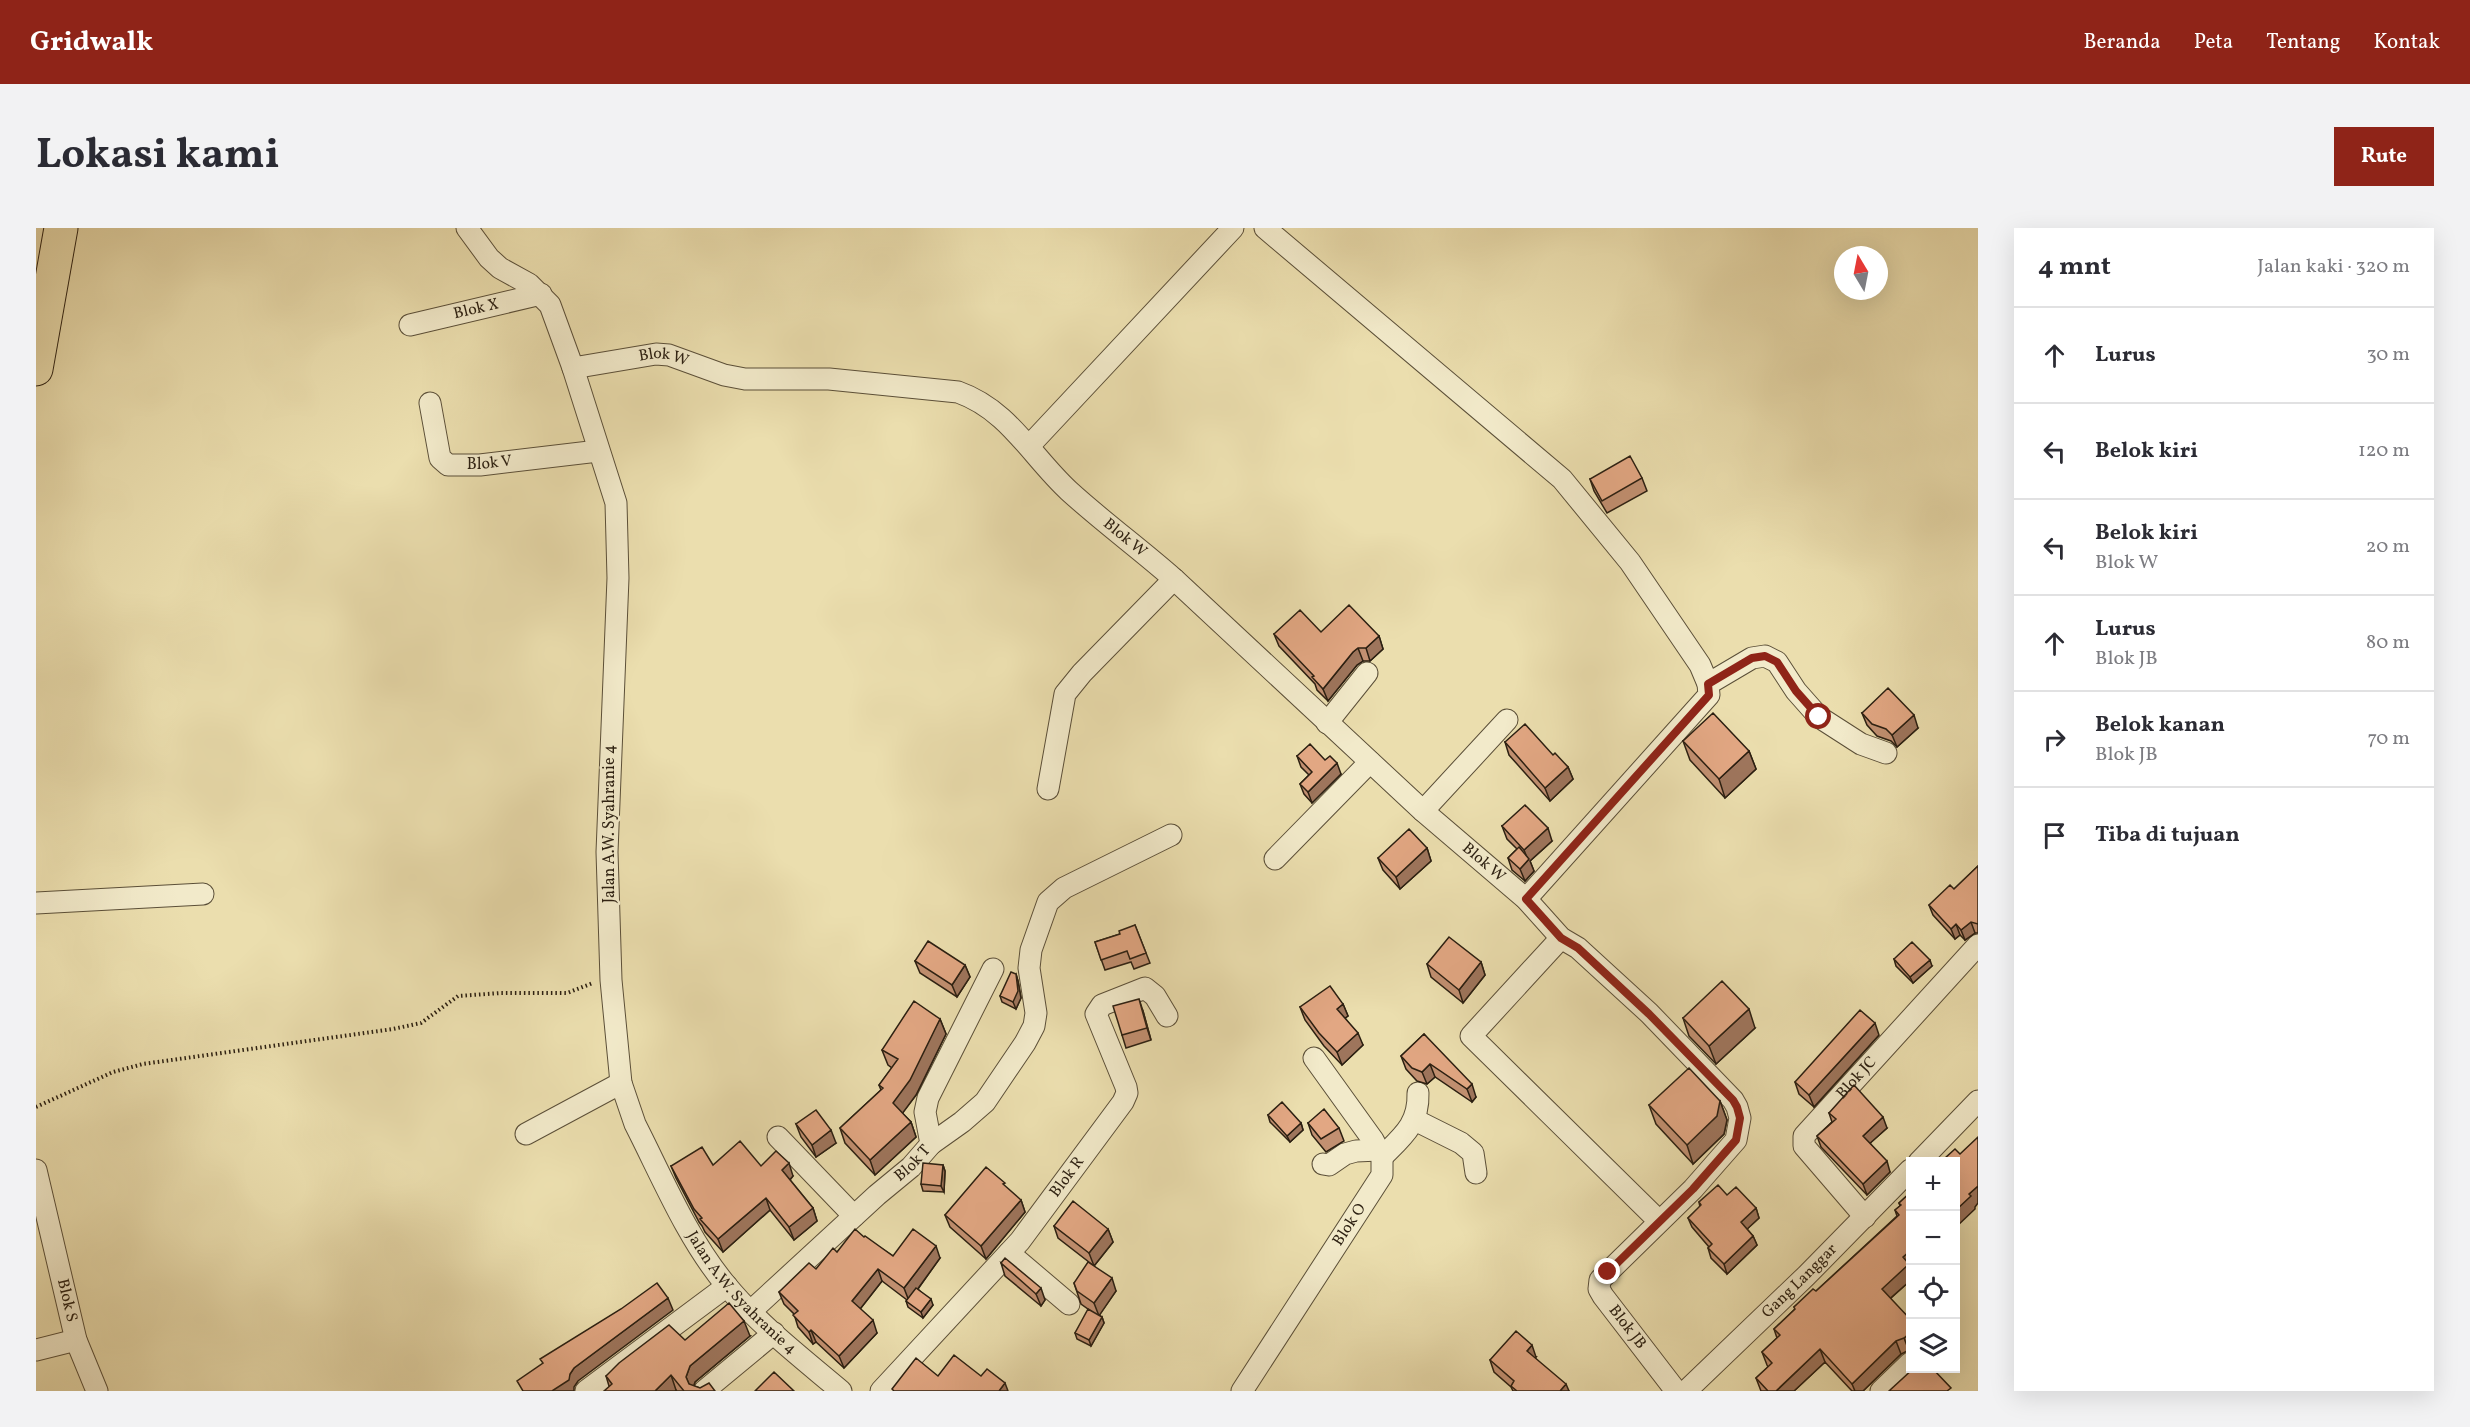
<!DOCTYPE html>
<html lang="id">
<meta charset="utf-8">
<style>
body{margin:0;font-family:Vollkorn,serif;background:#f2f2f3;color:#2b2b33}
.controls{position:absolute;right:18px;bottom:18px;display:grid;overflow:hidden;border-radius:0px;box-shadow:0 6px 24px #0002}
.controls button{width:54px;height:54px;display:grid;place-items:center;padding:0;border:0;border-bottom:2px solid #e1e1e2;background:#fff;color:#2b2b33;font:30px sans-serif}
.compass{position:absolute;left:1798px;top:18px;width:54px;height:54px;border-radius:50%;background:#fff;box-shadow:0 6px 24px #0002;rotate:350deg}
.stop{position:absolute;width:18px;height:18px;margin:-14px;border:4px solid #8f2418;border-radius:50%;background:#fff}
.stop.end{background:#8f2418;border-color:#fff;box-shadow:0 2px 6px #0008}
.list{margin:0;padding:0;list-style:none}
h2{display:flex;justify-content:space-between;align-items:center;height:78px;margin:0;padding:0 24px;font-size:26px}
h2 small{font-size:20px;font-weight:400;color:#7c7c81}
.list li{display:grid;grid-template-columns:39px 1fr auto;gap:18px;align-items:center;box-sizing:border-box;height:96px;padding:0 24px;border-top:2px solid #e1e1e2}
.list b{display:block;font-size:22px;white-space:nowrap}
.list p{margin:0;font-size:20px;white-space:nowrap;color:#7c7c81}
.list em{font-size:20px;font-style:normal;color:#7c7c81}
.icon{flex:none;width:33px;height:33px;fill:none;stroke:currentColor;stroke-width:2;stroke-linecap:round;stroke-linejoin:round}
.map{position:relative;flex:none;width:1942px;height:1163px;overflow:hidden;border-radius:0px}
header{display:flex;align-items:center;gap:36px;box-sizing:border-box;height:84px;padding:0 30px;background:#8f2418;color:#fff}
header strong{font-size:28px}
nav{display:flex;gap:33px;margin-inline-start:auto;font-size:21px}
.intro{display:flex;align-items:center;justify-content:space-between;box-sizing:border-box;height:144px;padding:0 36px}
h1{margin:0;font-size:42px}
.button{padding:15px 27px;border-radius:0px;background:#8f2418;color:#fff;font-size:21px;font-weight:700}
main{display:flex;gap:36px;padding:0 36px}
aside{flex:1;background:#fff;border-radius:0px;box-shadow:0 6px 24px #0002}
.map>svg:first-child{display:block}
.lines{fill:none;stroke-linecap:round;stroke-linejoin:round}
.minor-casing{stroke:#5b4f38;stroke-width:23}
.primary-casing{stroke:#2b1f11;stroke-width:35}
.path{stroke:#2b1f11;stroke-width:4;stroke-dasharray:1.5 3;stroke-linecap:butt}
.minor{stroke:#f2eaca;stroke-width:21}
.primary{stroke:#ebdeae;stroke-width:33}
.wall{fill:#c29071;stroke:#2b1f11;stroke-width:1.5}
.shaded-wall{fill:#9e755c;stroke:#2b1f11;stroke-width:1.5}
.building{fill:#e2a783;stroke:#2b1f11;stroke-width:1.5}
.route{stroke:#8f2418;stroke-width:8}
.labels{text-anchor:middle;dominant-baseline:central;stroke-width:5;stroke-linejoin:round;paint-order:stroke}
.street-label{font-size:16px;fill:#2b1f11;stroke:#f2eaca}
</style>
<header>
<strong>Gridwalk</strong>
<nav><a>Beranda</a><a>Peta</a><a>Tentang</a><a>Kontak</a></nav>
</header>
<div class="intro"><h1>Lokasi kami</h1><a class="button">Rute</a></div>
<main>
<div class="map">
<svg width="1942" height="1163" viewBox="0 0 1942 1163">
<rect width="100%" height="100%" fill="#ebdeae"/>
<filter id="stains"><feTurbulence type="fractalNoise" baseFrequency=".00333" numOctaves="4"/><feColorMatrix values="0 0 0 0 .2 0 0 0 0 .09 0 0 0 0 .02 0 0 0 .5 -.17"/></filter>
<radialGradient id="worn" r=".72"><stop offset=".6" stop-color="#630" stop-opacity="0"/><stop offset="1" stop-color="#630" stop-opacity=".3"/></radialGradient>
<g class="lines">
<defs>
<g id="minor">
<path id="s1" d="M431 0 453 30 464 40 493 56 514 77 537 140 580 275 582 350 571 624 575 752 585 855 599 896C627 951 651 1010 690 1057 723 1097 766 1130 805 1163"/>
<path d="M1229 0 1526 251 1594 334 1664 437 1672 456 1673 467 1490 671"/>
<path id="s2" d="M374 97 505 66"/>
<path id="s3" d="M537 140 620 126 633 127 688 147 709 151H793L922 164C973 182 995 228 1033 263 1067 294 1104 321 1138 351L1387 583 1490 671 1525 710 1542 720 1613 785 1697 872 1701 879 1704 890 1700 912 1657 961 1564 1052 1563 1061 1567 1068 1640 1163"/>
<path id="s4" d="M394 175 404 230 412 237H444L562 223"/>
<path d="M993 218 1197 0"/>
<path d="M1672 456 1716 430 1729 428 1741 434 1760 463 1783 489 1825 516 1850 525"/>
<path d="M1291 495 1331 445"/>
<path d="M1012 561 1029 466 1046 445 1138 351"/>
<path d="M1387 583 1471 492"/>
<path d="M1239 631 1334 534"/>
<path d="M0 675 167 666"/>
<path d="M1525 710 1435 808 1623 993"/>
<path d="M1379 892 1425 915 1437 925 1440 945"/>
<path d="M490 906 585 855"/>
<path d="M742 909 818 988"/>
<path d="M895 916 926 894 949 874 989 815 998 798 1000 785 993 740 995 722 1012 674 1028 660 1135 607"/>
<path d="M1346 929C1367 908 1383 896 1382 865"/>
<path d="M1883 934 1942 873"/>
<path d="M1287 936 1293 937 1309 926 1320 923 1343 922"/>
<path id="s5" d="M0 942 40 1112 61 1163"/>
<path id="s6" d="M1829 989 1768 918V908L1942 717"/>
<path d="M973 1025 1033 1076"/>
<path id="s7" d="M715 1083 841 967 875 939 895 916 889 884 892 870 957 741"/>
<path d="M0 1122 40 1112"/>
<path d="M550 1163 691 1058"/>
<path d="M668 1163 738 1105"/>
<path id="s8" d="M845 1163 984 1013 1087 874 1091 865 1090 859 1060 786 1066 777 1109 760 1119 768 1131 788"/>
<path id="s9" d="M1206 1163 1346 947V929L1337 912 1278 830"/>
<path id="s10" d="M1650 1163 1770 1048 1874 942"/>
<path d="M1845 1163 1874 1135"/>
</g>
<path id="primary" d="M0 141 25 0"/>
</defs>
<use href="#minor" class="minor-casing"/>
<use href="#primary" class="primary-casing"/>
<path class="path" d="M0 879 77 844 107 836 357 801 385 795 422 768 465 765H531L557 755"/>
<use href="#minor" class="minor"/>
<use href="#primary" class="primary"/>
</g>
<path class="wall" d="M1606 250 1611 263 1571 285 1558 263 1554 251Z
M1285 404 1343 408 1347 421 1334 433H1327L1321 437 1292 473 1281 462 1279 456 1243 418 1238 406Z
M1826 485 1882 500 1861 519 1855 513 1841 508 1831 497Z
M1647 513 1713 523 1720 541 1689 570 1654 532Z
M1469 514 1517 527 1532 539 1537 551 1514 573 1473 527Z
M1261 528 1289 532 1305 546 1276 575 1268 566 1264 556 1273 547 1265 539Z
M1466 598 1516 613 1494 633 1498 643 1489 653 1476 642 1472 630 1481 621 1471 611Z
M1391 620 1395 633 1364 661 1347 642 1342 630Z
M1942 638V705H1939L1929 712 1924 707 1919 711 1897 687 1893 677 1918 661Z
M1099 697 1114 735 1098 741 1095 734 1069 742 1059 714 1084 706Z
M1858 731 1896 738 1877 755 1860 738Z
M879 733 929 737 934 749 921 769 884 745Z
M1445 734 1449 747 1427 775 1395 749 1391 736Z
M980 746 982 753 985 770 980 781 966 774 964 768Z
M1307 776 1312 788 1309 790 1327 817 1306 837 1288 818 1269 792 1264 779Z
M1107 783 1115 812 1090 820 1086 807Z
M1647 790 1719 800 1680 836 1653 808Z
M904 791 910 806 880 867 866 885 875 894 880 909 839 947 809 915 804 900 845 862 843 857 856 840 852 837 846 822Z
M1388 806 1440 869 1436 874 1399 849 1391 856 1381 853 1370 841 1365 828Z
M1843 807 1778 879 1763 866 1759 854Z
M1684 873 1691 892 1688 906 1657 936 1620 896 1613 877Z
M1793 885 1851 900 1834 915 1854 944 1831 967 1785 919 1781 908 1796 894Z
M1232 887 1265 895 1267 902 1254 914 1234 894Z
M1272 895 1303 900 1308 913 1290 924 1276 907Z
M760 896 800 915 780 929 765 909Z
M677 937 725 938 757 948 754 952 777 980 781 993 758 1012 734 982 687 1024 669 1004 666 998 663 994 640 950 635 938Z
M907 937 909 943 908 964 887 963 885 956Z
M1875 964V1052L1854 1071 1875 1092V1121L1865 1126 1827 1163H1816L1789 1134 1758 1163H1725L1720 1150 1732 1139 1731 1137 1726 1124 1741 1110 1738 1101 1759 1081 1758 1079 1780 1063 1861 988 1859 982 1864 978 1863 975Z
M1691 967 1720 980 1723 990 1711 1001 1717 1008 1721 1017 1691 1046 1675 1030 1672 1020 1673 1019 1656 999 1652 990 1664 979 1663 974Z
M985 972 989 984 950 1031 914 999 909 987Z
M1018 998 1072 1001 1077 1014 1058 1038 1080 1063 1063 1087 1066 1089 1068 1095 1055 1118 1041 1111 1039 1105 1056 1084 1045 1076 1038 1055 1058 1038 1022 1010Z
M828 1009 857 1028 904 1030 882 1061 897 1077 887 1090 872 1079 870 1073 871 1072 846 1053 824 1081 841 1105 808 1140 780 1114 777 1116 762 1099 758 1086 748 1076 743 1064 780 1041 801 1024Z
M965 1035 1009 1072 1005 1078 969 1048Z
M714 1108 659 1154 658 1158 664 1160 679 1163H641L640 1162 573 1158 570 1148 649 1112Z
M1500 1129 1499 1130 1533 1163H1477L1475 1159 1458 1144 1454 1132Z"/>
<path class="shaded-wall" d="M1343 408 1347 421 1334 433 1330 420Z
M1322 420 1327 433 1321 437 1292 473 1287 461 1317 424Z
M1878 487 1882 500 1861 519 1856 507Z
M1713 523 1720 541 1689 570 1683 551Z
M1301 535 1305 546 1276 575 1272 564Z
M1532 539 1537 551 1514 573 1509 560Z
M1512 600 1516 613 1494 633 1498 643 1489 653 1484 641 1492 632 1488 622Z
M1391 620 1395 633 1364 661 1360 649Z
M1935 694 1939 705 1929 712 1925 702Z
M1920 696 1924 707 1919 711 1915 701Z
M1894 732 1896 738 1877 755 1874 749Z
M1445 734 1449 747 1427 775 1423 762Z
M929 737 934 749 921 769 916 757Z
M980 746 982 753 985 770 980 781 977 774Z
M1103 771 1107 783 1115 812 1111 800Z
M1307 776 1312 788 1305 793 1301 781Z
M1713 781 1719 800 1680 836 1673 818Z
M904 791 910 806 880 867 863 890 857 875Z
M1839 795 1843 807 1778 879 1773 867Z
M1322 805 1327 817 1306 837 1301 824Z
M1394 836 1399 849 1391 856 1386 844Z
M1436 856 1440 869 1436 874 1431 861Z
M1684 873 1691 892 1688 906 1657 936 1651 917Z
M1847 889 1851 900 1831 918 1827 908Z
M875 894 880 909 839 947 834 932Z
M1265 895 1267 902 1254 914 1251 908Z
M795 902 800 915 780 929 776 917Z
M1851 933 1854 944 1831 967 1827 956Z
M753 935 757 948 751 955 746 942Z
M907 937 909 943 908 964 905 958Z
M1942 958V975L1939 979V981L1920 999V982L1933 966Z
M730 970 734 982 687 1024 682 1011Z
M985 972 989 984 950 1031 945 1018Z
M777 980 781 993 758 1012 753 999Z
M1720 980 1723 990 1708 1004 1705 994Z
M1072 1001 1077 1014 1058 1038 1053 1025Z
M1717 1008 1721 1017 1691 1046 1688 1036Z
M900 1018 904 1030 873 1073 868 1060Z
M1875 1022V1052L1850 1074 1846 1061 1867 1029Z
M842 1041 846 1053 821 1085 816 1073Z
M1076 1050 1080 1063 1063 1088 1058 1075Z
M1005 1060 1009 1072 1005 1078 1000 1066Z
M632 1070 637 1082 542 1153 538 1159V1163H516L534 1146 538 1140Z
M895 1071 897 1077 887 1090 885 1084Z
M1066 1089 1068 1095 1055 1118 1053 1112Z
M837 1092 841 1105 808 1140 803 1128Z
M708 1093 714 1108 659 1154 656 1163 650 1149 654 1138Z
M775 1102 780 1114 777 1116 773 1104Z
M1875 1104V1121L1873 1123 1868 1110Z
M1860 1113 1865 1126 1827 1163H1819L1816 1156Z
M1496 1117 1500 1129 1495 1135 1491 1123Z
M1784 1121 1789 1134 1758 1163H1740Z
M635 1147 640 1162 639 1163H619Z
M969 1155 972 1163H963Z
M1530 1156 1533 1163H1524Z"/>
<path class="building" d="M1594 228 1606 250 1566 273 1554 251Z
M1313 377 1343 408 1330 420H1322L1317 424 1287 461 1276 449 1278 448 1238 406 1264 382 1285 404Z
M1852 460 1878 487 1856 507 1850 501 1836 496 1826 485Z
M1677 485 1713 523 1683 551 1647 513Z
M1489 496 1517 527 1519 525 1532 539 1509 560 1469 514Z
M1274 516 1289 532 1294 528 1301 535 1272 564 1264 556 1276 544 1261 528Z
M1489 577 1512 600 1488 622 1466 598Z
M1373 601 1391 620 1360 649 1342 630Z
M1483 619 1493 631 1484 641 1472 630Z
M1942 638V696L1935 694 1925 702 1920 696 1915 701 1893 677 1914 657 1918 661Z
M1099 697 1110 725 1094 731 1091 723 1065 732 1059 714 1084 706 1083 703Z
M1413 709 1445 734 1423 762 1391 736Z
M892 713 929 737 916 757 879 733Z
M1876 714 1894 732 1874 749 1858 731Z
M975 744 980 746 982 763 977 774 964 768Z
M1686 753 1713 781 1673 818 1647 790Z
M1294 758 1307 776 1301 781 1322 805 1301 824 1283 805 1264 779Z
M1103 771 1111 800 1086 807 1077 778Z
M878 773 904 791 874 852 857 875 875 894 834 932 804 900 847 860 843 857 862 831 846 822Z
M1824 782 1839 795 1773 867 1759 854Z
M1388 806 1436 856 1431 861 1394 836 1386 844 1376 840 1365 828Z
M1653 840 1684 873 1681 888 1651 917 1613 877Z
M1818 857 1847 889 1827 908 1851 933 1827 956 1781 908 1800 891 1793 885Z
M1246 874 1265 895 1251 908 1232 887Z
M1288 881 1303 900 1285 911 1272 895Z
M780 882 795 902 776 917 760 896Z
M1942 909V958L1933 966 1935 968 1920 982V933H1911L1908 931 1919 921 1924 926Z
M704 913 725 938 740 923 753 935 746 942 777 980 753 999 730 970 682 1011 664 991 666 990 658 981 635 938 666 919 677 937Z
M887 935 907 937 905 958 885 956Z
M950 939 969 955 967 956 985 972 945 1018 909 987Z
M1682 957 1691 967 1700 959 1720 980 1705 994 1717 1008 1688 1036 1672 1020 1676 1016 1652 990 1665 977 1663 974Z
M1875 964V1022L1867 1029 1873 1036 1846 1061 1875 1092V1104L1868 1110 1860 1113 1816 1156 1784 1121 1740 1163H1732L1720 1150 1736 1135 1726 1124 1744 1107 1738 1101 1759 1081 1758 1079 1777 1061 1780 1063 1863 987 1859 982 1865 977 1863 975Z
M1037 973 1072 1001 1053 1025 1018 998Z
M819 1001 828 1009 829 1008 857 1028 877 1001 900 1018 868 1060 842 1041 816 1073 837 1092 803 1128 775 1102 773 1104 757 1087 762 1083 743 1064 773 1035 780 1041 797 1020 801 1024Z
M969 1030 1005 1060 1000 1066 965 1035Z
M1052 1034 1076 1050 1058 1075 1041 1063 1038 1055Z
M621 1055 632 1070 538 1140 534 1146 533 1152 516 1163H487L481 1153 507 1135 504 1131 585 1081Z
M880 1060 895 1071 885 1084 870 1073Z
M693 1075 708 1093 654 1138 650 1149 653 1156 664 1160 673 1155 679 1163H648L635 1147 619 1163H568L576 1156 570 1148 583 1135 633 1097 649 1112Z
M1052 1081 1066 1089 1053 1112 1039 1105Z
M1480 1103 1496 1117 1491 1123 1530 1156 1524 1163H1481L1475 1158 1478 1153 1454 1132Z
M918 1127 945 1148 951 1141 969 1155 963 1163H858L856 1161 880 1130 902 1148Z
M1878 1140H1896L1915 1160 1911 1163H1853Z
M738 1144 758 1163H719Z"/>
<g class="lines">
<path class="route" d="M1572 1044 1657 961 1700 912 1704 890 1701 879 1697 872 1613 786 1542 720 1525 710 1490 671 1673 467 1672 456 1716 430 1729 428 1741 434 1760 463 1783 489"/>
</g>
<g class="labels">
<g class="street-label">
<text stroke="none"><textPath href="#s2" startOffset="68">Blok X</textPath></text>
<text stroke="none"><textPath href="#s3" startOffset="92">Blok W</textPath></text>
<text stroke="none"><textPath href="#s4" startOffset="108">Blok V</textPath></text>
<text stroke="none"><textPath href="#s3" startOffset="614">Blok W</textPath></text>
<text transform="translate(574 596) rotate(-90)">Jalan A.W. Syahranie 4</text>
<text stroke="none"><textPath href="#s3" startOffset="1098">Blok W</textPath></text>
<text stroke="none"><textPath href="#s6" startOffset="182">Blok JC</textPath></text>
<text stroke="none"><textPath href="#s7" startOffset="219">Blok T</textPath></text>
<text stroke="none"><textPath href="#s8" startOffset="284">Blok R</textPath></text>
<text stroke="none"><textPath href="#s9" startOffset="198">Blok O</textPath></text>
<text stroke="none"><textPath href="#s10" startOffset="158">Gang Langgar</textPath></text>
<text stroke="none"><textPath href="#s1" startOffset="1149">Jalan A.W. Syahranie 4</textPath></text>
<text stroke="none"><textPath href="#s5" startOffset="134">Blok S</textPath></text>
<text stroke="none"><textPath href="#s3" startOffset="1737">Blok JB</textPath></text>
</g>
</g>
<rect width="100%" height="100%" filter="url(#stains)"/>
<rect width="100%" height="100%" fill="url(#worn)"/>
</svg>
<div class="controls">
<button>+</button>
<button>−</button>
<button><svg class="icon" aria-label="locate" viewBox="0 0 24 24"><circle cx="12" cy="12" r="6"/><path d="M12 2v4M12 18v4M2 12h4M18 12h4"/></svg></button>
<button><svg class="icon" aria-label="layers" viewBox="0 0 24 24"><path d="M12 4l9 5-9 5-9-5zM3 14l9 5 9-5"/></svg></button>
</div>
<svg class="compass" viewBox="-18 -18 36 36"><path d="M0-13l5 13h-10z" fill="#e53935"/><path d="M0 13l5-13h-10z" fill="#7c7c81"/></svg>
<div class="stop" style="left:1783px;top:489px"></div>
<div class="stop end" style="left:1572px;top:1044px"></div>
</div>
<aside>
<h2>4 mnt<small>Jalan kaki · 320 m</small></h2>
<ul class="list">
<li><svg class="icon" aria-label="ahead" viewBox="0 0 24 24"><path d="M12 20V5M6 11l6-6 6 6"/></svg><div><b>Lurus</b></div><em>30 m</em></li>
<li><svg class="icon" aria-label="left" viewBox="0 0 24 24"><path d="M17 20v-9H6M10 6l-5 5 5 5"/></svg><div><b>Belok kiri</b></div><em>120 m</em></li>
<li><svg class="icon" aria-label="left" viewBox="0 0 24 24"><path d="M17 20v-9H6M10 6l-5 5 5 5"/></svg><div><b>Belok kiri</b><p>Blok W</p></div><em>20 m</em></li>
<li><svg class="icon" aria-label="ahead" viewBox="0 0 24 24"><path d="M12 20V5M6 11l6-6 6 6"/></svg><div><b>Lurus</b><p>Blok JB</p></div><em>80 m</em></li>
<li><svg class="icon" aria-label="right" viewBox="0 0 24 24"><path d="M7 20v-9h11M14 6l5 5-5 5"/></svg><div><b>Belok kanan</b><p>Blok JB</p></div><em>70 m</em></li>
<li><svg class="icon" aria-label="arrive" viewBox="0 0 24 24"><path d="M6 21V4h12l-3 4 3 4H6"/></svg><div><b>Tiba di tujuan</b></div></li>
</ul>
</aside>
</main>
